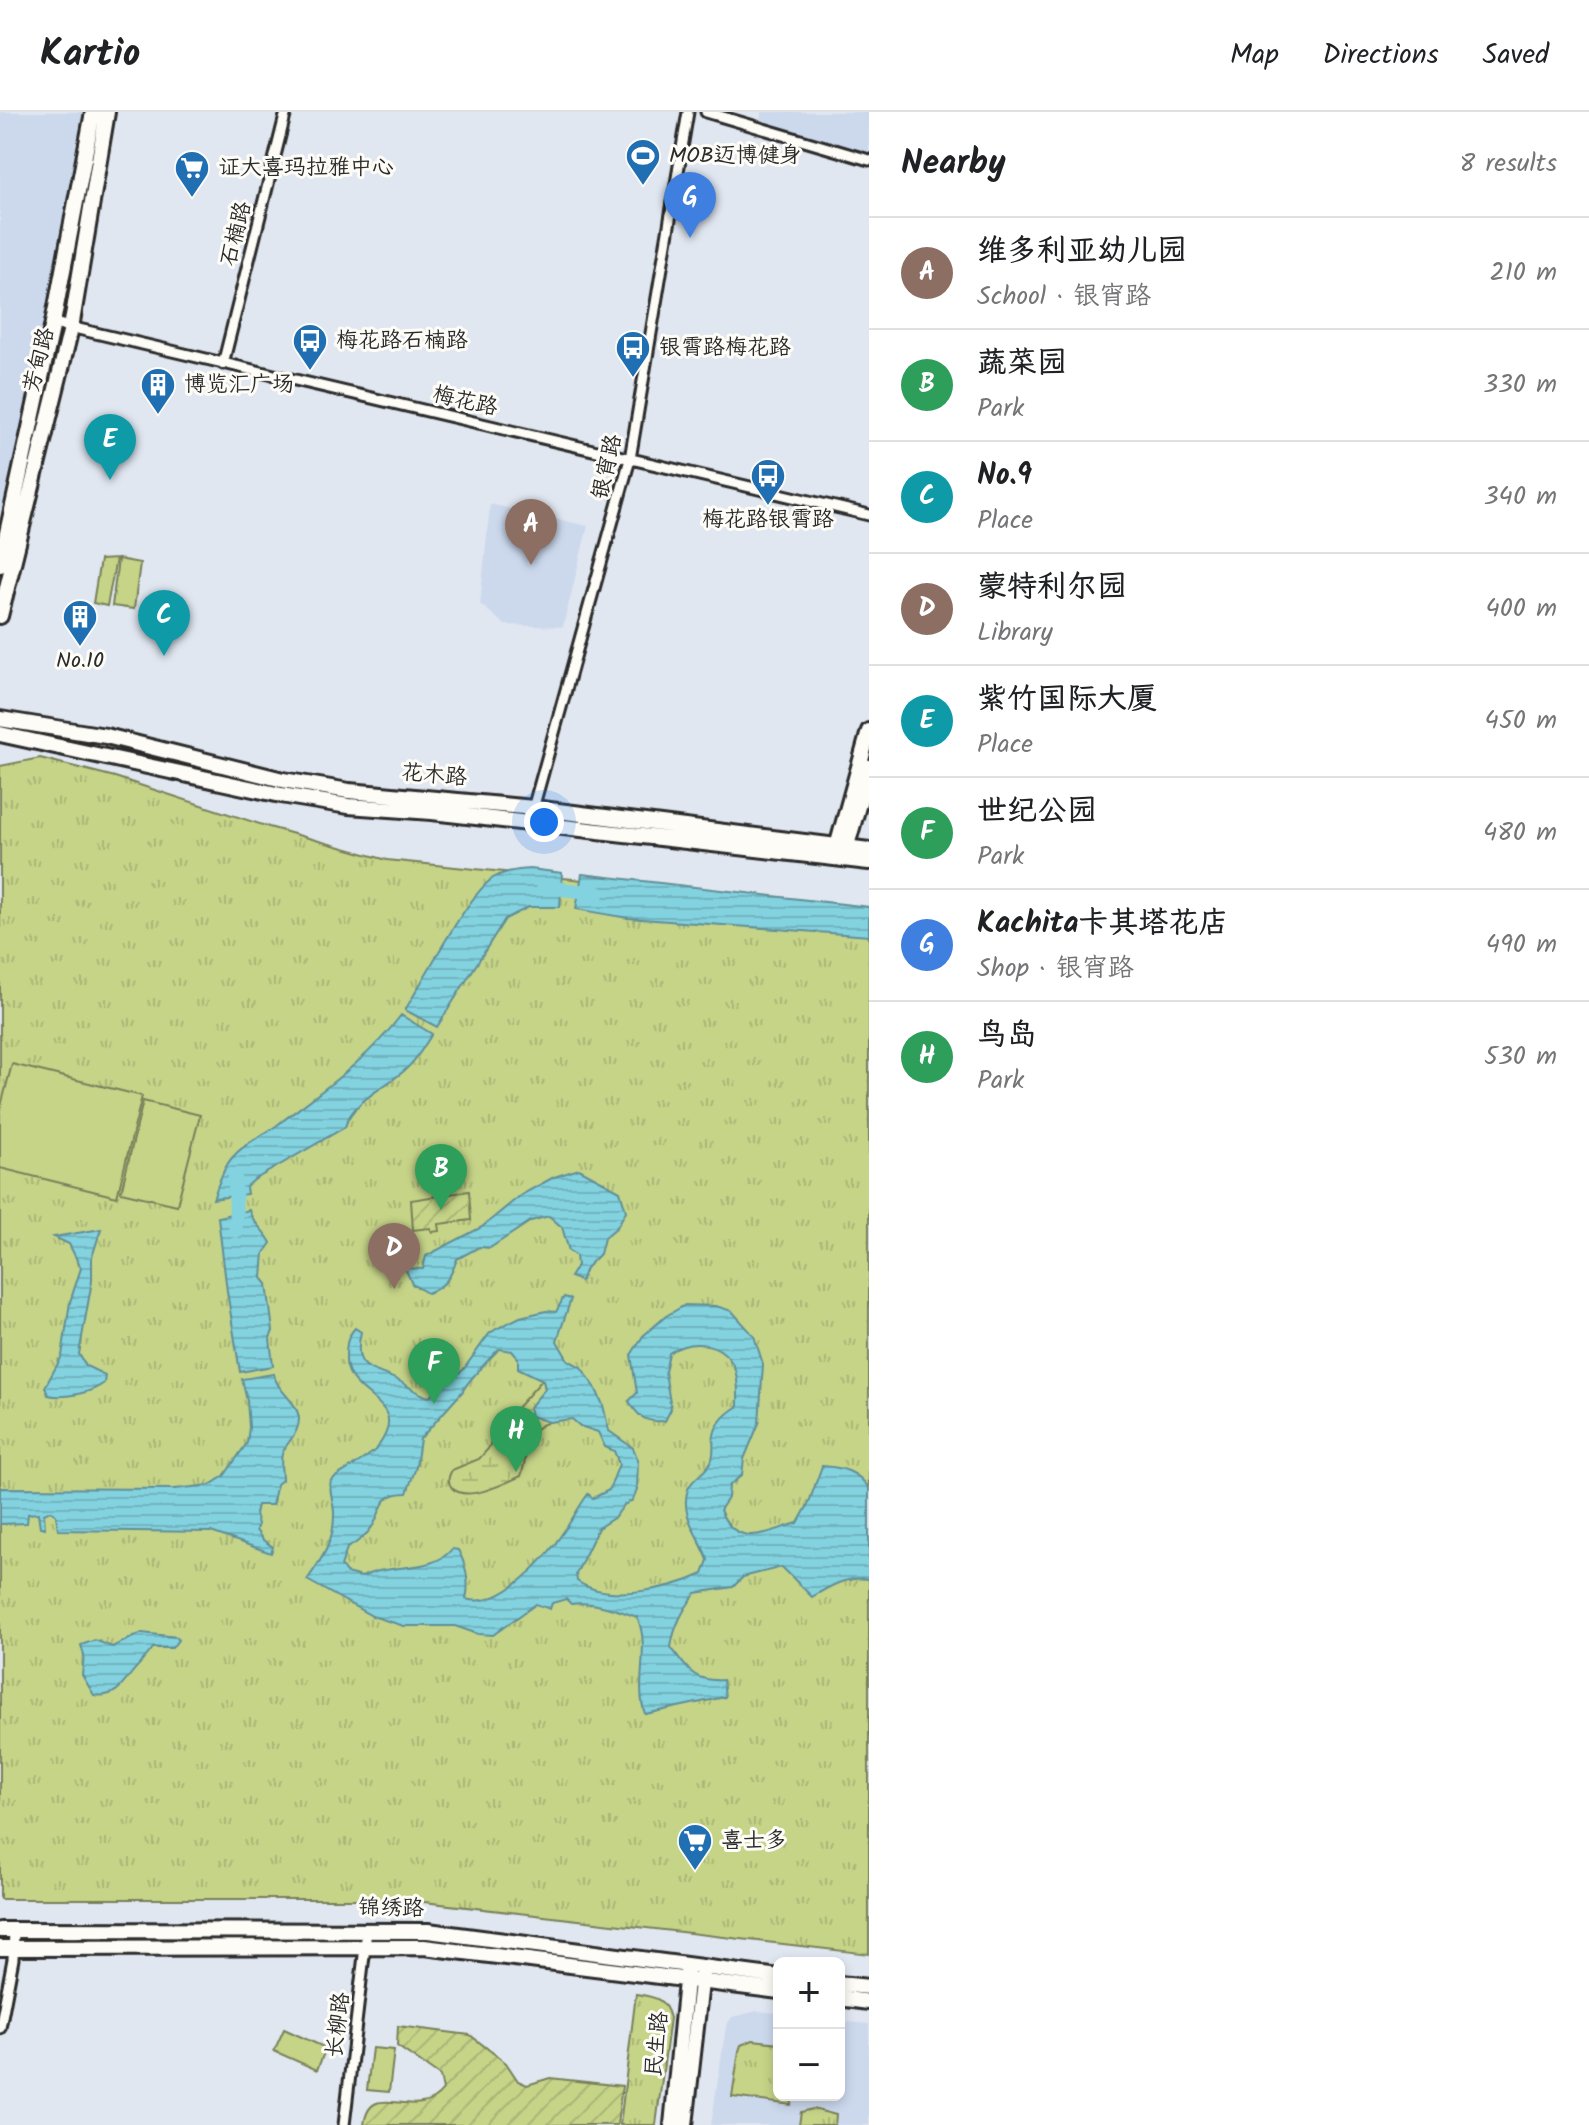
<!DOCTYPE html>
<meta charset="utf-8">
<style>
body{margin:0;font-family:Kalam,"LXGW WenKai TC",sans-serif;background:#f6f6f6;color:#202124}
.controls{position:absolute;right:24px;bottom:24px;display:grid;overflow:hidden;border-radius:12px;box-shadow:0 4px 12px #0003}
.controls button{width:72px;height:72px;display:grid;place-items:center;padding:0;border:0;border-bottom:2px solid #e0e0e0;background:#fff;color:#202124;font:40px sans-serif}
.you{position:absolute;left:544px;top:710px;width:28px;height:28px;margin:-20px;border:6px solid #fff;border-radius:50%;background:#1a73e8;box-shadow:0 0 0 12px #1a73e833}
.badge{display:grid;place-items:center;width:52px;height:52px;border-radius:50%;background:#d93025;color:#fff;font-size:26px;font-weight:700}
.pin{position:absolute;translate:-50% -66px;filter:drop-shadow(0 2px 4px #0008)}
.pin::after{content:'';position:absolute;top:42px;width:28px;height:24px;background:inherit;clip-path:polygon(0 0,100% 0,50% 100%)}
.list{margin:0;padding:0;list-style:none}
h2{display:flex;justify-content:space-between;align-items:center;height:104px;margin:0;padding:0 32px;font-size:34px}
h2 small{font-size:26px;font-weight:400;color:#757577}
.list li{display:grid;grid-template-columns:52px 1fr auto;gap:24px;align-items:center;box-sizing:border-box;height:112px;padding:0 32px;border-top:2px solid #e0e0e0}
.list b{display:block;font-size:30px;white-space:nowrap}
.list p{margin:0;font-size:26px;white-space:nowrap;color:#757577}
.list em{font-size:26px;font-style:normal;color:#757577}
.map{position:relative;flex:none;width:869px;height:2013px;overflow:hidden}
header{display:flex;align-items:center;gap:48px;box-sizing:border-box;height:112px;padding:0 40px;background:#fff;border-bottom:2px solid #e0e0e0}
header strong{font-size:38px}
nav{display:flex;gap:44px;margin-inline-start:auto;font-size:28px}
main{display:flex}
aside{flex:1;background:#fff}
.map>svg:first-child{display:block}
.built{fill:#ccd9ed}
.grass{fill:url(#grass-tufts);stroke:#78805a;stroke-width:2}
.wetland{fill:url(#wetland-marsh);stroke:#78805a;stroke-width:2}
.garden{fill:url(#garden-furrows);stroke:#78805a;stroke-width:2}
.pitch{fill:#c6d488;stroke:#78805a;stroke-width:2}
.water{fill:url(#water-rules);stroke:#608f97;stroke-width:2;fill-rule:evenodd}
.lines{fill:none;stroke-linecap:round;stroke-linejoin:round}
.river{stroke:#83d2df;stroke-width:14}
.minor-casing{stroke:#2b2b2b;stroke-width:15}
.secondary-casing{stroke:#2b2b2b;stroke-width:20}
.minor{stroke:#fdfcf7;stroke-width:9}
.secondary{stroke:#fdfcf7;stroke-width:14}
.labels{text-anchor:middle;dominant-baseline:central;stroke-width:6;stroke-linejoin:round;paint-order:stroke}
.poi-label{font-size:22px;fill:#2b2b2b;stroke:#fdfcf7;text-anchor:start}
.street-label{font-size:22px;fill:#2b2b2b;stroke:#fdfcf7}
</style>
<header>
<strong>Kartio</strong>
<nav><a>Map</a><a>Directions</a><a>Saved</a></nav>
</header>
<main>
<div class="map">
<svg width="869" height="2013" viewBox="0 0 869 2013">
<defs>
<pattern id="grass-tufts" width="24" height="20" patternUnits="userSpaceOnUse" patternTransform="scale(2)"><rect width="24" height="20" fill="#c6d488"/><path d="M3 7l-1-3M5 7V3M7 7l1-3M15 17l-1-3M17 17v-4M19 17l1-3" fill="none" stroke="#aab676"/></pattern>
<pattern id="wetland-marsh" width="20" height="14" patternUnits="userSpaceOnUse" patternTransform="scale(2)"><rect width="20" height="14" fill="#c6d488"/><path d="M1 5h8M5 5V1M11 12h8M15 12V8" fill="none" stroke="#aab676"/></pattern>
<pattern id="garden-furrows" width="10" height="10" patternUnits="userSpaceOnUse" patternTransform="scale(2)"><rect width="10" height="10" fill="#c6d488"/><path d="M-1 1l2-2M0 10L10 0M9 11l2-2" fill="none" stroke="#aab676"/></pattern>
<pattern id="water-rules" width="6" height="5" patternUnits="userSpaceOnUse" patternTransform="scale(2)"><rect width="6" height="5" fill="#83d2df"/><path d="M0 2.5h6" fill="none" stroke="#71b4c0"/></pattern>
</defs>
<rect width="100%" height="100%" fill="#e0e7f1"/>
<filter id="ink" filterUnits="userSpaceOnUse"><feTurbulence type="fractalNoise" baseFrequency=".0125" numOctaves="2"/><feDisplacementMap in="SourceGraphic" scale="16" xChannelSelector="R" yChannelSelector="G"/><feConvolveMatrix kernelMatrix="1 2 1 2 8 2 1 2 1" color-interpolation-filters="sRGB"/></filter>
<g filter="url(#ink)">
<path class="built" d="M0 0H92L32 279 0 402Z
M762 0H869V41L760 10Z
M490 392 588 414 563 515 505 513 480 492Z
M757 1899 779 1901V1983H839V1909L869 1912V2013H711L726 1914 732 1905Z"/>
<path class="grass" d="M40 646 115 665 269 715 387 748 869 797V1842L398 1787H0V654Z
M636 1882C655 1885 665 1886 670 1906L656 2013H620Z
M753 1928 779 1931V1983H793L791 1993 732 1985 739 1939 741 1933Z
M813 1997 836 2003 835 2013H799L801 2000Z"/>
<path class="wetland" d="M543 1267 545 1277 531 1304 549 1310C520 1320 530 1340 521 1364 506 1371 466 1391 452 1376 447 1370 448 1365 452 1358L479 1347 488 1337 497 1318Z"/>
<path class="garden" d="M469 1079 471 1108 439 1112 440 1119 432 1120 430 1116 413 1118 411 1088Z
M398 1914 470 1923 506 1951 518 1969 527 1973 550 1966 622 1974 617 2013H364C370 1964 416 2013 443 1978L440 1964 397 1934Z"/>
<path class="pitch" d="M116 447 107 494 93 491 100 448Z
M118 447 140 451 134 497 112 494Z
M12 952 142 984 117 1085 0 1056V998Z
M143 989 200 1003 177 1093 121 1080Z
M284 1917 326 1936 317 1958 274 1939Z
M372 1936 394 1938 389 1980 367 1978Z"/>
<path class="water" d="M530 757 562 761 560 795H529L505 807 437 915 405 898C425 866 466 785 493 766 505 759 517 758 530 757Z
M582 762 869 795V824L628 806 576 797Z
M401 903 432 922C424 934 417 948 405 958 386 975 352 989 345 1015L254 1068 246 1075 247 1082 213 1087C218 1074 222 1058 231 1047 243 1032 260 1025 276 1014 320 980 368 948 401 903Z
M579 1057 620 1079 626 1099 617 1115 604 1126 600 1142 586 1156 581 1169 570 1165 577 1154 576 1143 569 1139 562 1115 549 1104 531 1109 490 1136 479 1135 457 1147C451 1165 445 1175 427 1181L412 1172 405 1156 423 1157 426 1144 482 1115 521 1083 554 1065Z
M249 1098C251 1110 265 1118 271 1131L264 1141 262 1166 267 1172 273 1219 270 1226 273 1254 240 1260 227 1179 218 1105Z
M101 1117 92 1145V1169L79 1242 86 1254 105 1263 104 1271C92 1281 63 1287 48 1283L45 1275 62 1244 70 1190 81 1156 69 1132 54 1125Z
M564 1185 571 1187 557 1229 568 1248 581 1255 595 1275 603 1293 609 1319 633 1336 638 1348 637 1378 633 1388 624 1393 615 1405 598 1416 576 1462 577 1469C607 1491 671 1477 703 1462L708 1448C700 1425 679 1403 688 1377 693 1365 708 1360 712 1347 715 1338 712 1331 714 1323 717 1309 727 1301 738 1294 738 1282 739 1267 734 1255 722 1228 690 1227 669 1241L665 1260 671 1297 665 1309C646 1311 638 1305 629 1289L637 1281 631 1243 643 1224 666 1204 685 1193 716 1194 732 1199 754 1224 763 1252 759 1311 744 1347 742 1363 729 1374 728 1386 720 1398C737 1438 766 1420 798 1411L808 1393 822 1354C842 1355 857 1359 869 1376V1467C847 1464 830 1474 812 1485L782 1455 743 1465 733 1475 696 1481C683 1498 674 1514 671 1535 687 1557 693 1570 723 1568L725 1585 645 1602C634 1571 651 1535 637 1505 619 1498 591 1488 571 1492L566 1487 552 1491 550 1497 536 1492 493 1523 478 1522 455 1514H404L372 1504 307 1468C322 1447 335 1428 334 1401 334 1389 328 1380 331 1368 342 1360 370 1345 377 1336 415 1286 344 1288 346 1245 346 1233 347 1225 355 1216L361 1220C351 1262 375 1255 401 1270 411 1276 419 1282 429 1285L463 1258 489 1222 496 1217 520 1205 546 1199 556 1200ZM499 1237 512 1239 518 1246V1256L543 1268 545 1277 529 1296 531 1304 549 1310 572 1307 580 1314 598 1320 605 1335 614 1339 619 1352 609 1378 593 1386 588 1382C579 1394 573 1407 564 1419 547 1446 501 1498 466 1487 470 1471 466 1452 458 1438L452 1437C432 1462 390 1450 362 1465L346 1461 341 1454 347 1436C357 1431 366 1424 372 1415 383 1399 378 1381 407 1381L416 1355 420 1327 463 1279C465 1272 492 1244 499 1237Z
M274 1262C276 1279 298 1289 299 1307 299 1322 287 1329 282 1342 280 1350 282 1360 282 1368L277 1372 272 1393H257L255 1402 258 1412 256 1418 263 1428 273 1435 271 1441 211 1420 58 1418 56 1403 50 1399 44 1402 45 1416 40 1415 38 1401 28 1402 27 1411 0 1412V1376L175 1377 210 1373 224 1364 247 1331 249 1315 247 1289 242 1267Z
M142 1521 177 1525 178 1528 172 1536H153C146 1546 138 1553 131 1562 121 1576 113 1586 94 1583L82 1563 84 1543 81 1533 95 1528 112 1535Z"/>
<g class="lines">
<path class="river" d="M543 775 598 781
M235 1064 236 1119"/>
<defs>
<path id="minor" d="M706 0 869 48
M53 211 869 403
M223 252 286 0
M529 711 630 347 688 0
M0 1916 13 1847 14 1818
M344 2013 367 1818"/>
<path id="secondary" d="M0 453 53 211 93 0
M0 504 71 216 107 0
M0 607 106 624 283 668 349 679 534 696 869 738
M0 622 281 683 348 694 432 700 869 750
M835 742 869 619
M844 744 869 655
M0 1818 428 1819 779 1865
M0 1836 424 1835 779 1879
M839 1872 869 1875
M839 1886 869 1890
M672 2013 687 1859
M685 2013 702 1862"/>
</defs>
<use href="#minor" class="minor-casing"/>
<use href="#secondary" class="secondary-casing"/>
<use href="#minor" class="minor"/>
<use href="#secondary" class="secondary"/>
</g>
</g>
<defs>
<symbol id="stadium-pin" viewBox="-11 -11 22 30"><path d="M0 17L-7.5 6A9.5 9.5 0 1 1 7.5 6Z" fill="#1f6fb2" stroke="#fdfcf7"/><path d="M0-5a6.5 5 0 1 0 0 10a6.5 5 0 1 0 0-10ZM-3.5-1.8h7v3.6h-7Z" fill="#fff"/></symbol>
<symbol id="supermarket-pin" viewBox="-11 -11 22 30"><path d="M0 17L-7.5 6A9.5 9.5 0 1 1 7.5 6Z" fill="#1f6fb2" stroke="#fdfcf7"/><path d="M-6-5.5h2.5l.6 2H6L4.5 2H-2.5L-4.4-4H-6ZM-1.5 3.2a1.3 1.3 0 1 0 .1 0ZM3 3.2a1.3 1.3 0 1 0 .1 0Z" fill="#fff"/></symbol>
<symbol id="bus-pin" viewBox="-11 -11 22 30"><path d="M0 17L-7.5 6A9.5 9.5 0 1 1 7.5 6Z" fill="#1f6fb2" stroke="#fdfcf7"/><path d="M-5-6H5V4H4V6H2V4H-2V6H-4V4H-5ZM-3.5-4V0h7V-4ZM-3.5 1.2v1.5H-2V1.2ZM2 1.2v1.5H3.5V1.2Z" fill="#fff"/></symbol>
<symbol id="building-pin" viewBox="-11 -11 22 30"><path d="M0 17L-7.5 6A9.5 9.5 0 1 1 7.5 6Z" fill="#1f6fb2" stroke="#fdfcf7"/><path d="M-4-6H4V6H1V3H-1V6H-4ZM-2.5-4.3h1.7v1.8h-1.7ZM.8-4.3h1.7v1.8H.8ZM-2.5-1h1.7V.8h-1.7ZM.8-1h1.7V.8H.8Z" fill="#fff"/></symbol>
</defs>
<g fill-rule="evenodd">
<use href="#stadium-pin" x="623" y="24" width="40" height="54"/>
<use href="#supermarket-pin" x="172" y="36" width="40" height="54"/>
<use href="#bus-pin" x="290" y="209" width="40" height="54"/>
<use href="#bus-pin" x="613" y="216" width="40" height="54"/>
<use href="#building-pin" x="138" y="253" width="40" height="54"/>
<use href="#bus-pin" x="748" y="344" width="40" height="54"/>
<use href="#building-pin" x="60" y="485" width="40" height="54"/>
<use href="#supermarket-pin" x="675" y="1709" width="40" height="54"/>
</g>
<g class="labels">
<g class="poi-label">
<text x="669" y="44">MOB迈博健身</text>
<text x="218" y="56">证大喜玛拉雅中心</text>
<text x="336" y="229">梅花路石楠路</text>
<text x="659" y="236">银霄路梅花路</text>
<text x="184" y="273">博览汇广场</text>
<text x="768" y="408" text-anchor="middle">梅花路银霄路</text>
<text x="80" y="549" text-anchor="middle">No.10</text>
<text x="721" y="1729">喜士多</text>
</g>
<g class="street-label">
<text transform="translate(237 122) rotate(-76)">石楠路</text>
<text transform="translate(40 248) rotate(-76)">芳甸路</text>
<text transform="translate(465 290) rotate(13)">梅花路</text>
<text transform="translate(608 355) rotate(-77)">银宵路</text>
<text transform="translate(434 664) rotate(5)">花木路</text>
<text transform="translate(391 1797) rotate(1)">锦绣路</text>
<text transform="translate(339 1913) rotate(-83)">长柳路</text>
<text transform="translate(658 1932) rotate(-84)">民生路</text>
</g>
</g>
</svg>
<div class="controls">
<button>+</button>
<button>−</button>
</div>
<div class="you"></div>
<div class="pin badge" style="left:531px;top:453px;background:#8d6e63">A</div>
<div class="pin badge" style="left:441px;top:1098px;background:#2e9e5b">B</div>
<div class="pin badge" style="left:164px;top:544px;background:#0f9aa8">C</div>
<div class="pin badge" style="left:394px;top:1177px;background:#8d6e63">D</div>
<div class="pin badge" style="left:110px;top:368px;background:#0f9aa8">E</div>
<div class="pin badge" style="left:434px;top:1292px;background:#2e9e5b">F</div>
<div class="pin badge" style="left:690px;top:126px;background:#3f7fe0">G</div>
<div class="pin badge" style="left:516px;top:1360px;background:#2e9e5b">H</div>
</div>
<aside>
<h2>Nearby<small>8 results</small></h2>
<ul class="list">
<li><span class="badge" style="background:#8d6e63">A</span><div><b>维多利亚幼儿园</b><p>School · 银宵路</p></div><em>210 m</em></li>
<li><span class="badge" style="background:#2e9e5b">B</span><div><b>蔬菜园</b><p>Park</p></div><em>330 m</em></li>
<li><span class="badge" style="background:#0f9aa8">C</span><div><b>No.9</b><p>Place</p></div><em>340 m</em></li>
<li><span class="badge" style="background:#8d6e63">D</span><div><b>蒙特利尔园</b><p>Library</p></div><em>400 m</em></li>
<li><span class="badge" style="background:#0f9aa8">E</span><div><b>紫竹国际大厦</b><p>Place</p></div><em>450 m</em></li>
<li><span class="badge" style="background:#2e9e5b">F</span><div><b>世纪公园</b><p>Park</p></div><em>480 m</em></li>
<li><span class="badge" style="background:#3f7fe0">G</span><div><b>Kachita卡其塔花店</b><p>Shop · 银宵路</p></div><em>490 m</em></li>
<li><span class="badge" style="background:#2e9e5b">H</span><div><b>鸟岛</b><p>Park</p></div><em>530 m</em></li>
</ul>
</aside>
</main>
